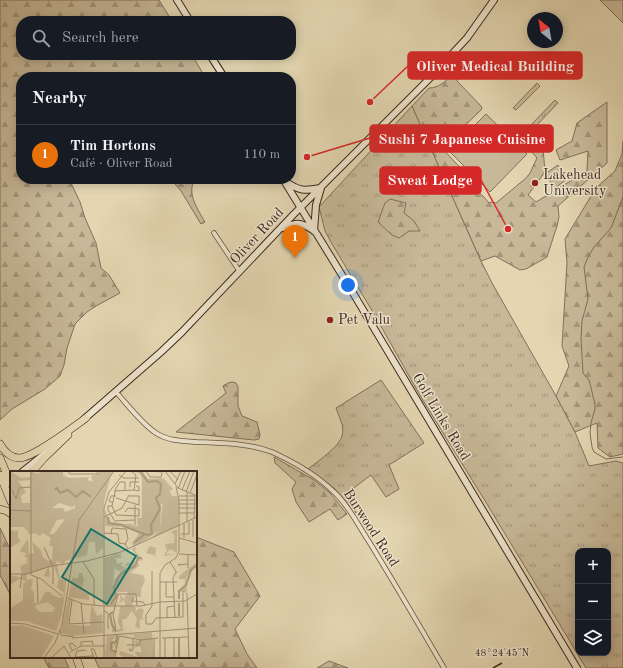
<!DOCTYPE html>
<meta charset="utf-8">
<style>
body{margin:0;font-family:"Old Standard TT",serif;background:#242831;color:#f1f3f6}
.controls{position:absolute;right:12px;bottom:12px;display:grid;overflow:hidden;border-radius:8px;box-shadow:0 2px 10px #0003}
.controls button{width:36px;height:36px;display:grid;place-items:center;padding:0;border:0;border-bottom:1px solid #363941;background:#171b24;color:#f1f3f6;font:20px sans-serif}
.compass{position:absolute;left:527px;top:12px;width:36px;height:36px;border-radius:50%;background:#171b24;box-shadow:0 2px 10px #0003;rotate:329deg}
.you{position:absolute;left:348px;top:285px;width:14px;height:14px;margin:-10px;border:3px solid #fff;border-radius:50%;background:#1a73e8;box-shadow:0 0 0 6px #1a73e833}
.badge{display:grid;place-items:center;width:26px;height:26px;border-radius:50%;background:#ea580c;color:#fff;font-size:13px;font-weight:700}
.pin{position:absolute;translate:-50% -33px;filter:drop-shadow(0 1px 2px #0008)}
.pin::after{content:'';position:absolute;top:21px;width:14px;height:12px;background:inherit;clip-path:polygon(0 0,100% 0,50% 100%)}
.list{margin:0;padding:0;list-style:none}
h2{display:flex;justify-content:space-between;align-items:center;height:52px;margin:0;padding:0 16px;font-size:17px}
h2 small{font-size:13px;font-weight:400;color:#9ea1a6}
.list li{display:grid;grid-template-columns:26px 1fr auto;gap:12px;align-items:center;box-sizing:border-box;height:60px;padding:0 16px;border-top:1px solid #363941}
.list b{display:block;font-size:15px;white-space:nowrap}
.list p{margin:0;font-size:13px;white-space:nowrap;color:#9ea1a6}
.list em{font-size:13px;font-style:normal;color:#9ea1a6}
.icon{flex:none;width:22px;height:22px;fill:none;stroke:currentColor;stroke-width:2;stroke-linecap:round;stroke-linejoin:round}
.map{position:relative;flex:none;width:623px;height:668px;overflow:hidden}
.search{position:absolute;background:#171b24;box-shadow:0 2px 10px #0003;left:16px;top:16px;width:280px;height:44px;display:flex;align-items:center;gap:10px;box-sizing:border-box;padding:0 14px;border-radius:16px;color:#9ea1a6;font-size:15px}
.panel{position:absolute;background:#171b24;box-shadow:0 2px 10px #0003;left:16px;top:72px;width:280px;height:112px;border-radius:16px}
.map>svg:first-child{display:block}
.grass{fill:url(#grass-tufts);stroke:#82705c;fill-rule:evenodd}
.forest{fill:url(#forest-firs);stroke:#82705c}
.garden{fill:#c7b898;stroke:#82705c}
.lines{fill:none;stroke-linecap:round;stroke-linejoin:round}
.stream{stroke:#7f6d59;stroke-width:1}
.minor-casing{stroke:#665444;stroke-width:5.5}
.secondary-casing{stroke:#3d281f;stroke-width:8}
.trunk-casing{stroke:#3d281f;stroke-width:8}
.minor{stroke:#ede4cc;stroke-width:4}
.secondary{stroke:#ede4cc;stroke-width:6}
.trunk{stroke:#e3d6b1;stroke-width:7}
.ticks{fill:none;stroke:#3d281f;stroke-width:1.5}
.poi-dot{fill:#8f2418;stroke:#ede4cc;stroke-width:1.5}
.labels{text-anchor:middle;dominant-baseline:central;stroke-width:3;stroke-linejoin:round;paint-order:stroke}
.poi-label{font-size:14px;fill:#3d281f;stroke:#ede4cc;text-anchor:start}
.street-label{font-size:14px;fill:#3d281f;stroke:#ede4cc}
.inset-river{fill:none;stroke:#ab9b7f;stroke-width:2}
.inset-road{fill:none;stroke:#a19077;stroke-width:1}
.view{fill:#0f766e;fill-opacity:0.15;stroke:#0f766e;stroke-width:2}
.inset-edge{fill:none;stroke:#3d281f;stroke-width:2}
.ticks-label{font-size:10px;text-anchor:middle;fill:#3d281f;stroke:#ede4cc;stroke-width:3;stroke-linejoin:round;paint-order:stroke}
.leader{fill:none;stroke:#d62828;stroke-width:1.5}
.callout-dot{fill:#d62828;stroke:#ede4cc;stroke-width:1.5}
.callout{fill:#d62828;stroke:#d62828;stroke-width:1.5}
.callout-label{font-size:15px;text-anchor:middle;font-weight:bold;fill:#fff}
</style>
<div class="map">
<svg width="623" height="668" viewBox="0 0 623 668">
<defs>
<pattern id="grass-tufts" width="24" height="20" patternUnits="userSpaceOnUse"><rect width="24" height="20" fill="#c7b898"/><path d="M3 7l-1-3M5 7V3M7 7l1-3M15 17l-1-3M17 17v-4M19 17l1-3" fill="none" stroke="#a3967b"/></pattern>
<pattern id="forest-firs" width="22" height="20" patternUnits="userSpaceOnUse"><rect width="22" height="20" fill="#c7b898"/><path d="M5 1l3.5 6h-7zM16 11l3.5 6h-7z" fill="#a3967b"/></pattern>
</defs>
<rect width="100%" height="100%" fill="#e3d6b1"/>
<filter id="stains"><feTurbulence type="fractalNoise" baseFrequency=".005" numOctaves="4"/><feColorMatrix values="0 0 0 0 .2 0 0 0 0 .09 0 0 0 0 .02 0 0 0 .5 -.17"/></filter>
<radialGradient id="worn" r=".72"><stop offset=".6" stop-color="#630" stop-opacity="0"/><stop offset="1" stop-color="#630" stop-opacity=".3"/></radialGradient>
<path class="grass" d="M537 83 540 86 516 110 513 108Z
M555 100 558 103 534 128 531 125Z
M412 106 481 261 492 283 556 396 575 432 589 466 616 461 623 463V668H586L487 504 422 399 374 314 332 244 325 231 319 207ZM578 551H608V653H578Z
M381 380 424 443 389 465 399 489 386 497 371 475 351 490 356 513 334 488 308 469C317 462 339 447 342 436 345 427 339 417 336 408Z"/>
<path class="forest" d="M0 0H159L172 21H21V55H192L205 77H21V179H69L80 202 85 218 96 243 101 268 109 275 120 293 96 306 87 312 75 324 67 348 64 365 60 376 45 389 12 409 0 420Z
M453 74 458 77 457 81 481 106 482 109 448 142 444 139 439 130 432 133 436 136 440 146 468 176 473 182 478 192 483 196 489 203 491 202 496 203 525 179 530 173 537 158 524 143 531 135 543 148 545 172 528 195 536 202 587 171 588 151 560 160 556 150 572 141 577 123 607 102V163L558 206 559 217 557 226 547 257 526 269 520 270 495 256 481 261 412 106 429 88C439 88 446 81 453 74Z
M623 141V454L610 457 598 448 597 423 575 432 556 396 569 366 562 346 567 263 565 239 596 188 615 171 622 154Z
M171 179H195C186 193 198 210 205 222L201 224 181 191Z
M390 199 406 203 404 213 414 221 420 231H409L399 238 392 235 378 222 385 203Z
M232 382 236 383 238 387V406L242 416 257 422 260 435 259 439 254 440 176 432 226 393 223 386 228 383Z
M274 457 314 480 330 493 347 514 338 520 330 509 309 522 296 502 292 489 296 482 275 463Z
M0 528 11 551V596L0 575Z
M196 537 234 552 260 596 235 629 247 654 257 668H99L94 657H196Z
M43 657H64L69 668H49Z
M329 661 348 668H317Z"/>
<path class="garden" d="M600 0H623V23Z
M486 114 527 154 490 192 449 151Z
M558 165 567 179 555 188 545 174Z"/>
<g class="lines">
<path class="stream" d="M623 197 611 228 594 247 588 257 584 267 588 299 582 321 581 339 583 373 589 380 595 404V409L591 423 590 433 592 447 594 452 606 459 623 457"/>
<defs>
<path id="minor" d="M214 233 240 272
M116 392C127 404 142 424 156 433 168 441 183 441 197 442 222 443 248 443 272 452 294 462 318 476 335 493 349 506 358 525 368 540 394 582 419 625 444 668"/>
<path id="secondary" d="M177 0 190 21
M210 55 224 77
M283 179 353 293 577 668
M286 182C300 191 304 191 320 188
M283 228C297 222 300 222 313 230
M314 231 316 205 321 188
M83 420 161 352 182 332 294 214 430 78 454 52 467 38 494 0
M22 472 48 451"/>
<path id="trunk" d="M0 444C4 451 10 458 19 458 33 458 72 428 86 418
M0 458 11 484
M32 472 44 458 68 435
M0 475 11 502
M0 509 7 511 11 514
M76 657 80 668"/>
</defs>
<use href="#minor" class="minor-casing"/>
<use href="#secondary" class="secondary-casing"/>
<use href="#trunk" class="trunk-casing"/>
<use href="#minor" class="minor"/>
<use href="#secondary" class="secondary"/>
<use href="#trunk" class="trunk"/>
</g>
<path class="ticks" d="M493 668 502 663"/>
<g class="poi-dot">
<circle cx="535" cy="183" r="4"/>
<circle cx="330" cy="320" r="4"/>
</g>
<g class="labels">
<g class="poi-label">
<text x="543" y="175">Lakehead<tspan x="543" dy="16">University</tspan></text>
<text x="338" y="320">Pet Valu</text>
</g>
<g class="street-label">
<text transform="translate(257 236) rotate(-47)">Oliver Road</text>
<text transform="translate(441 417) rotate(59)">Golf Links Road</text>
<text transform="translate(371 528) rotate(57)">Burwood Road</text>
</g>
</g>
<g transform="translate(10 471)">
<rect width="187" height="187" fill="#e3d6b1"/>
<path d="M106 83 103 117 106 119 105 135H95V87Z" fill="#c7b898"/>
<path d="M0 0 11 7 20 6V0L28 3 31 0H53V4L59 7 79 6 78 9 83 11 81 5 89 3 84 0H102L94 31 93 77 86 83 85 71H79L77 84 55 90 54 93 46 90 50 108H56L58 95 52 144 46 160 16 150H0V134L1 137 13 129V113L16 110 9 108 0 114V104L13 107 10 95 17 92V87L14 85 17 82 10 81 11 78 18 68 19 83 24 82 22 71 31 79 33 87 39 90 42 89 43 76 39 74 41 67 33 62 30 65 24 62 20 64 14 56H0ZM20 9V32H12L11 25 16 21 8 10ZM49 32 62 36 65 34V37L55 41 53 37H42ZM55 48 44 63H39L47 49ZM44 95 49 109 47 116 54 122 53 126 49 127 42 124 41 121H35L30 131 24 132V121L21 119 23 108 17 109 16 104 38 96 34 105 40 106 39 97ZM38 131 45 137 43 141H30L25 137 26 134ZM125 0H132L138 8 153 7 163 18 151 25H168L169 29 151 33 150 59 124 76 122 72 129 63 118 56 95 55V39L101 53H120L128 56 127 47H132V8L131 4ZM167 58V82L160 78 156 83H164L154 85 157 79 155 73 164 72 165 64 161 61ZM0 59 8 60V67L11 70 0 77ZM126 76 125 80 133 89 128 90 129 95 120 102 133 104 135 110 131 118V126L124 125 122 135H116L114 129 108 133 111 129 109 123 114 128 118 121H108L107 127 105 129 107 118 104 110 111 100 123 90 126 91 127 85 122 78ZM106 83H111V87H106L107 93 113 91 111 95 116 96 115 93 120 91 118 96 109 100 104 97ZM187 91 176 107 177 122 169 120 175 113V108H169V105ZM69 102H72L74 108 71 119 79 123V129L58 126 61 128 58 154 80 155 81 135 83 136 87 145 92 143 93 162 61 165 51 162 62 107H68ZM110 135H122L126 137 125 141 130 137 134 139 132 147 135 148 130 149V158L125 156 127 148 122 140 116 148H112L113 160 102 161 103 151 106 159 111 158 108 151ZM12 154 44 165 31 187H0V155ZM142 161 144 187H114L109 183 110 180 128 186 125 181H132L130 175 123 177 126 174 124 170 131 168 124 167V164L108 165 107 179 102 171 104 177 100 179 105 181 107 187H96L95 184 97 165 106 164 102 170 105 171 107 165Z" fill="#c7b898" fill-rule="evenodd"/>
<path d="M153 29H169L168 55 143 66 150 58Z" fill="#c7b898"/>
<path d="M151 13H156L162 25H150ZM140 75 146 77 145 87 144 84 136 82Z" fill="#c7b898"/>
<path class="inset-river" d="M45 19 47 17 50 22 58 19 66 26 73 20 81 26M98 46 99 52 113 54M113 55 137 64 142 63 141 54 150 38 146 27 150 23 151 13 147 10 138 11 130 0M124 72 135 63M169 128V120L176 114 181 99 187 94M101 133 106 126 104 116 108 107 112 102 125 95 128 87H132M103 141 100 143 102 154 106 161M169 145V132M107 164 106 171 101 172V179L107 181M169 167V187"/>
<path class="inset-road" d="M21 0V104L31 108 52 125M58 0 60 3H89M136 0 140 6H151L152 2M140 0 153 1M155 0 168 17M160 0 168 9M109 4 114 7H129M165 13 171 0M120 16V11H129M168 17 187 25M168 18 175 0M2 19 6 28 9 17 21 16M124 19 129 20V16L126 15M172 19 180 0M104 20 124 19 126 4 121 0M115 20V11H110L106 17 102 35 106 44 129 45V38L118 37 115 41M176 21 184 0M177 21V51M180 22 187 4M169 25H184M106 27 129 34V25H119M169 29H187M103 32 99 30 101 25H106M169 33H187M125 34V54M102 35H98V39L104 49M169 37H187M0 39 21 40M169 42H184M94 46 112 37 119 24M184 48 185 24M104 50 125 49M94 62 108 63 109 72 115 73 118 78M101 63 102 57 116 58 118 68 115 73M171 63H179V51M183 66V49M169 67 187 72M174 67V53M34 76 43 96V113M169 83 187 84M73 91 84 108V135M160 91 167 102M171 93 168 94 178 93M178 97V84M142 100V135L136 144V153H142L146 147 173 146V120M0 103H17L41 95 77 90 111 81 187 46M27 106 28 131M150 111H167M156 111V126H164M10 117 12 103M177 122 179 187M124 126 122 130 133 131 135 134M58 127 73 133 93 135H131L150 131M62 129 59 153 94 151M150 131 175 130 187 123M71 132 74 163M94 140 98 142V158M157 147V136L165 135M165 147 163 107 166 101M0 152 15 153 48 163M106 158 103 144 108 123H126L127 135M50 159 51 164 64 166M164 166V187M62 167 187 157M152 167 178 166M150 170V102L155 94 166 87 169 80V29L166 16M117 174H129L131 169M71 175V171L82 170 83 174M94 175V37L99 21 116 0M120 177V180L123 179V167M62 179 59 173 62 172 66 176M76 179 67 180 65 186 83 185M60 181 71 175H94M105 184 109 165 131 169 148 167M34 187 45 172 52 154 69 49 104 0M41 187 54 175 61 187M84 187 81 178H84L87 187M94 187V173M144 187V168M150 187V169M155 187V167"/>
<path class="view" d="M81 58 126 85 97 133 52 106Z"/>
<rect width="187" height="187" class="inset-edge"/>
</g>
<g class="ticks-label">
<text x="502" y="656">48°24'45"N</text>
</g>
<path class="leader" d="M370 102L408 66M307 157L370 138M508 229L481 180"/>
<g class="callout-dot">
<circle cx="370" cy="102" r="4"/>
<circle cx="307" cy="157" r="4"/>
<circle cx="508" cy="229" r="4"/>
</g>
<g class="callout">
<rect x="408" y="52" width="174" height="27" rx="4"/>
<rect x="370" y="125" width="183" height="27" rx="4"/>
<rect x="380" y="167" width="101" height="27" rx="4"/>
</g>
<g class="callout-label">
<text x="495" y="71">Oliver Medical Building</text>
<text x="462" y="144">Sushi 7 Japanese Cuisine</text>
<text x="430" y="185">Sweat Lodge</text>
</g>
<rect width="100%" height="100%" filter="url(#stains)"/>
<rect width="100%" height="100%" fill="url(#worn)"/>
</svg>
<div class="controls">
<button>+</button>
<button>−</button>
<button><svg class="icon" aria-label="layers" viewBox="0 0 24 24"><path d="M12 4l9 5-9 5-9-5zM3 14l9 5 9-5"/></svg></button>
</div>
<svg class="compass" viewBox="-18 -18 36 36"><path d="M0-13l5 13h-10z" fill="#e53935"/><path d="M0 13l5-13h-10z" fill="#9ea1a6"/></svg>
<div class="you"></div>
<div class="pin badge" style="left:295px;top:258px;background:#e8710a">1</div>
<div class="search"><svg class="icon" aria-label="search" viewBox="0 0 24 24"><circle cx="10" cy="10" r="6"/><path d="M15 15l6 6"/></svg>Search here</div>
<section class="panel">
<h2>Nearby<small></small></h2>
<ul class="list">
<li><span class="badge" style="background:#e8710a">1</span><div><b>Tim Hortons</b><p>Café · Oliver Road</p></div><em>110 m</em></li>
</ul>
</section>
</div>
